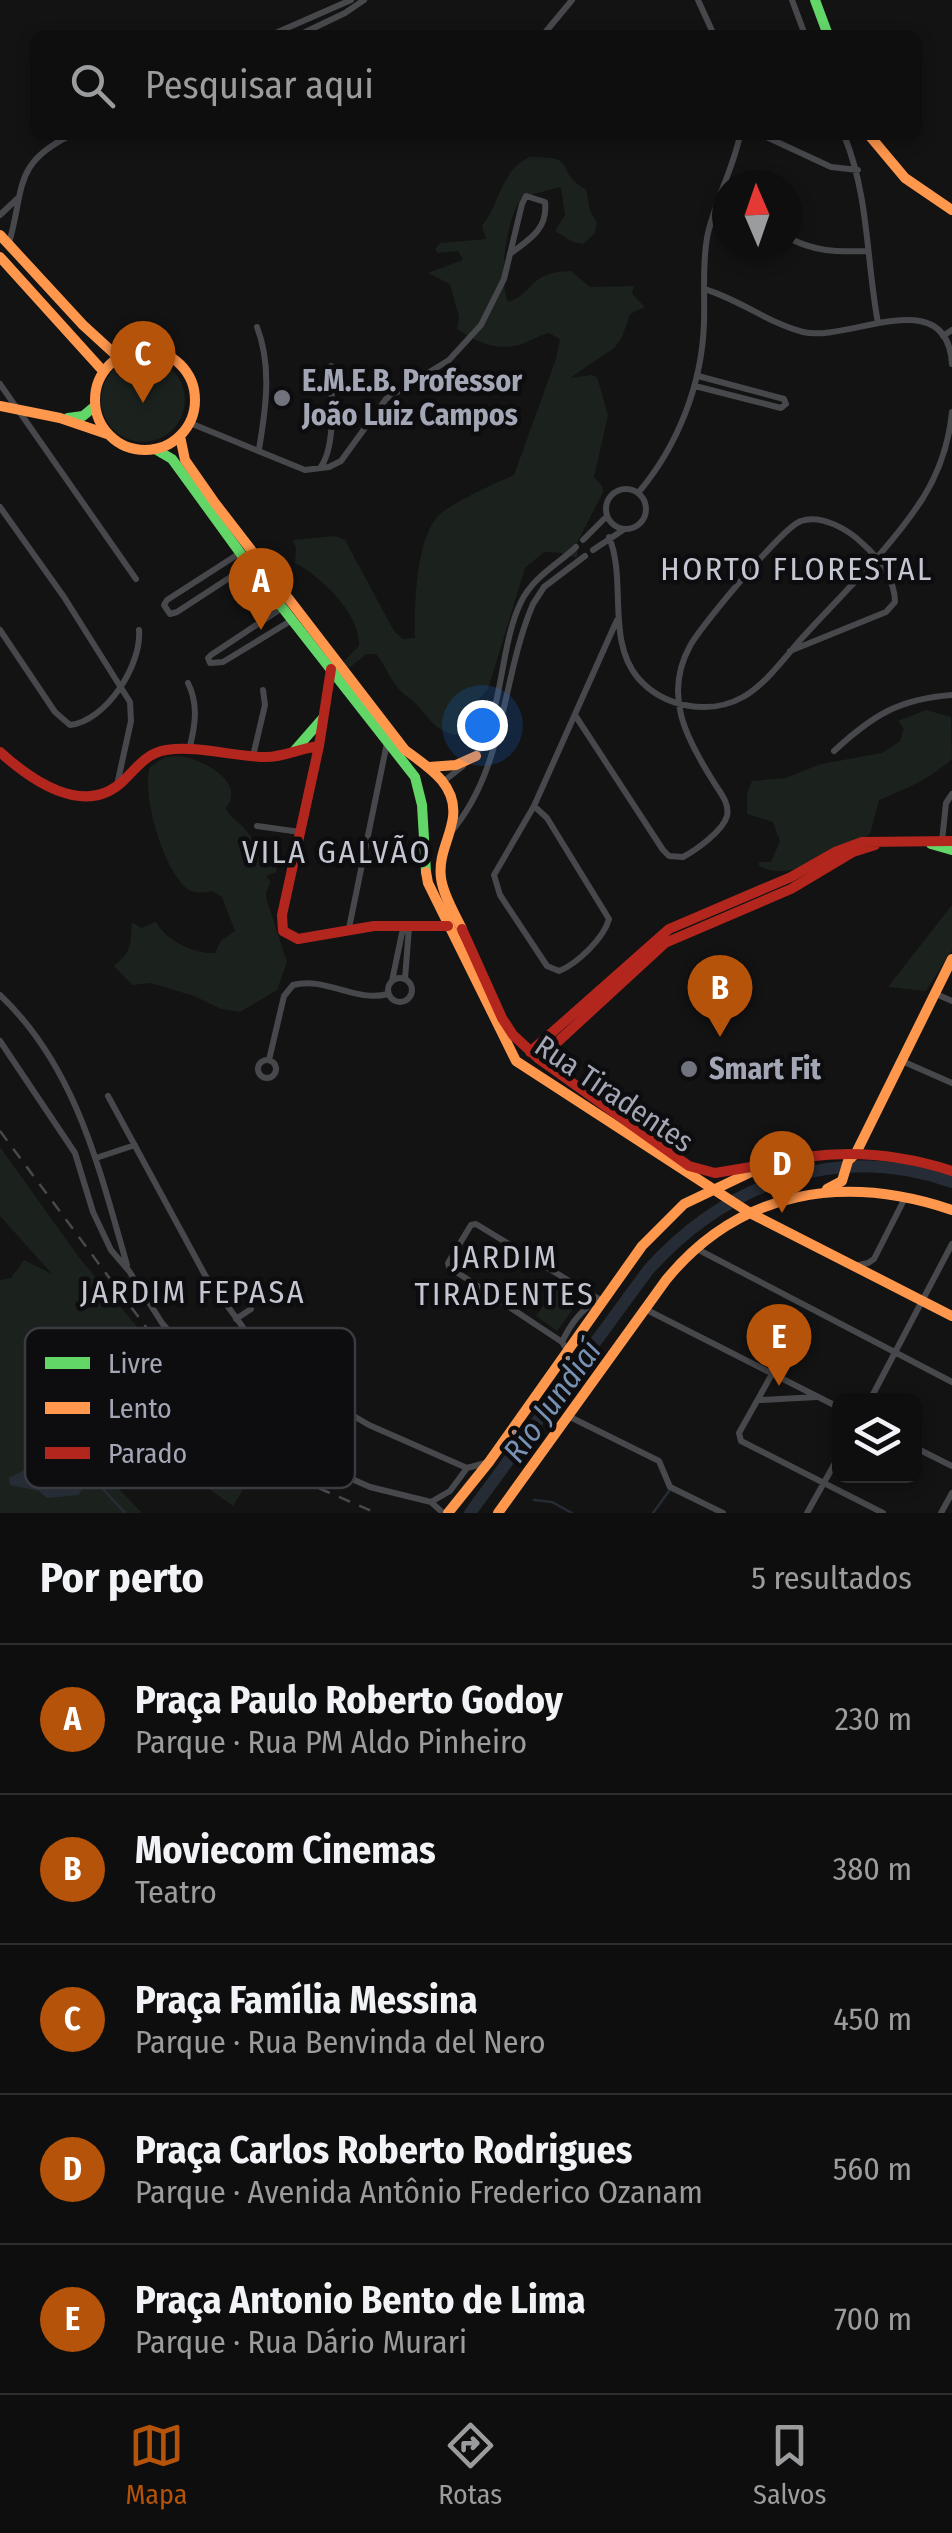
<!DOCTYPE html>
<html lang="pt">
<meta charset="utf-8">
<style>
body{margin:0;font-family:"Fira Sans Condensed",sans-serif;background:#171717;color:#f1f3f6}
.controls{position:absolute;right:30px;bottom:30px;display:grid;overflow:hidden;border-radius:15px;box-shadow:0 5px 15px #0003}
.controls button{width:90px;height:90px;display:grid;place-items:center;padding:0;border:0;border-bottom:2px solid #2e2e2e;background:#0e0e0e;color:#f1f3f6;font:50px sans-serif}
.compass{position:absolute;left:712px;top:170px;width:90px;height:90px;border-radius:50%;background:#0e0e0e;box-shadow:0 5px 15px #0003;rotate:358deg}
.you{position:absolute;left:482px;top:725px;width:35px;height:35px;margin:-25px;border:8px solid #fff;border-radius:50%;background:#1a73e8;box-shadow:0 0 0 15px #1a73e833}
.badge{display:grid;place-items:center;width:65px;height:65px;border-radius:50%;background:#b45309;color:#fff;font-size:32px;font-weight:700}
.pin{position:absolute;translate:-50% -82px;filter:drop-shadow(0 2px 5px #0008)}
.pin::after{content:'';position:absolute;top:52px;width:35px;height:30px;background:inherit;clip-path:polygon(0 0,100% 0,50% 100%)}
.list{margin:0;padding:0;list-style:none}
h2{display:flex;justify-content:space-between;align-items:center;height:130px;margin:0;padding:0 40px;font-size:42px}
h2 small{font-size:32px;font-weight:400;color:#9b9c9e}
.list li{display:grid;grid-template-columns:65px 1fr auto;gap:30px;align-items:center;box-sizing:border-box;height:150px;padding:0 40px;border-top:2px solid #2e2e2e}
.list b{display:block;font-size:38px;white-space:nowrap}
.list p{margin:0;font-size:32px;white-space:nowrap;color:#9b9c9e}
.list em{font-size:32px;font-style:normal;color:#9b9c9e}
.icon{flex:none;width:55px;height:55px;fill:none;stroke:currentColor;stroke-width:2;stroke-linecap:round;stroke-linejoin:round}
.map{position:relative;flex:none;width:952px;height:1513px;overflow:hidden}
.search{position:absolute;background:#0e0e0e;box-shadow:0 5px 15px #0003;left:30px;right:30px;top:30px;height:110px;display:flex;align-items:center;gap:25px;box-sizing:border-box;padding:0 35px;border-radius:15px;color:#9b9c9e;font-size:38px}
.sheet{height:880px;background:#0e0e0e}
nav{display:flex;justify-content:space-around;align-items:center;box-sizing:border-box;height:140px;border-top:2px solid #2e2e2e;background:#0e0e0e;font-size:28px;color:#9b9c9e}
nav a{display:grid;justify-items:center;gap:5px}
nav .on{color:#b45309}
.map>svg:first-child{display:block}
.green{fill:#1b221d}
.water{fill:#262c35}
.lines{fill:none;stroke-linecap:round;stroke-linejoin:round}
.stream{stroke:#262c35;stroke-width:2.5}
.river{stroke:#262c35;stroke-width:12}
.street{stroke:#47484c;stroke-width:6}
.fast{stroke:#63d668;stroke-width:10}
.slow{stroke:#ff974d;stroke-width:10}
.jam{stroke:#b3261e;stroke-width:10}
.rail{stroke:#47494c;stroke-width:2.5;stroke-dasharray:12 10;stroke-linecap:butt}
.poi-dot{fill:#71737c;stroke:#0d0d0f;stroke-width:4}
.labels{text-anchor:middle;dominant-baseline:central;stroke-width:9;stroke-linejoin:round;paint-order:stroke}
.poi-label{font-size:30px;font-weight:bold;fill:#a3a7b5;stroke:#0d0d0f;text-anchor:start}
.street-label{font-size:30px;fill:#a3a7b5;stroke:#0d0d0f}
.neighbourhood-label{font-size:32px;letter-spacing:2.5px;fill:#c4c6d1;stroke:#0d0d0f}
.water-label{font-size:32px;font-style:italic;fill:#7891b2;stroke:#0d0d0f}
.key{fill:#0d0d0f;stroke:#3a3b41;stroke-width:2.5}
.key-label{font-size:28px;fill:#a3a7b5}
</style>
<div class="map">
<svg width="952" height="1513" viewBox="0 0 952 1513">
<rect width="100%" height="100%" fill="#131313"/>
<path class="green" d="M530 157C582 156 552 171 586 189L590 211 597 222 595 233 583 244 573 242 555 231 565 215 561 187C553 189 528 195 521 199 506 221 498 278 508 302 536 293 527 272 571 271L590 287 634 286 632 294 645 307 630 314 622 337 614 348 570 378 591 375 597 377 608 415 594 477 602 486 603 492 577 543V558L562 553 544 552 525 568 488 689 472 706 460 733 455 735C434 730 431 720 417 705 412 699 403 695 398 688 389 678 386 665 376 654H366L348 669 343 662 359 646C361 615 321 576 295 563L296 548 293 540 335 536 345 540 394 631 403 639 415 638C414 607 416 540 438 516 449 504 497 482 514 475L556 359 560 339 549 333C538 335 530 342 519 345 496 351 476 342 457 329L459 317 450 284 428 273 463 260 458 251 438 253 435 249 440 243 486 239 482 226C500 204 501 169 530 157Z
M101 400a42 42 0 1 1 84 0a42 42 0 1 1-84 0Z
M926 710 951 717 952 759C928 780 908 788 879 800L870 834C841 849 791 884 759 866V862H771L780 841 773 822 747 814V794L752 781 785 778 821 764 882 753 900 741 904 729 898 721Z
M179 756C200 758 247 781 226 808 230 818 235 819 243 827 257 842 258 853 277 867L276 872 266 876 271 882 266 892 267 901 287 962 277 990 240 1012 221 1009 194 996 151 983 132 985 114 966C132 951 130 947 132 922L141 928 156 922C166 941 195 954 215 953L221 941 235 931 222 897 212 891C204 893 196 894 189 890 164 874 141 794 150 767L165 757Z
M952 905V950L926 991 888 987Z
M0 1147 81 1260 256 1468 233 1506 173 1463 142 1428 98 1468 118 1488V1455H158V1488L119 1489 142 1513H0V1280L11 1278 24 1260 52 1274 0 1216Z
M556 1288 578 1302 557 1331 536 1316Z"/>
<path class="water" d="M24 1470 74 1472 84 1476 87 1484 78 1495 47 1498 39 1491 10 1485 9 1478Z"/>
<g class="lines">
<path class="stream" d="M124 1367C123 1418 127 1412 86 1438 73 1465 109 1494 125 1513
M534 1500 552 1502 572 1513
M653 1513 669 1491"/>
<path class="river" d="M470 1513 649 1269C728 1182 838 1142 952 1182"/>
<path class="street" d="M698 0 714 35
M792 0 805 35
M271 35 351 0
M299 35 345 13 364 0
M543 35 572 0
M762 135 831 167 858 170
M844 135C869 196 866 258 878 323
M0 215 18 198
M787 237C815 252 836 252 867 251
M9 243C25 188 12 164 71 135
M704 289C739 299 768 323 803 332 848 343 947 281 952 364
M257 327C272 366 266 408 259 449
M943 336 952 330
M0 384 136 579
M695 386 781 408 786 404 784 399 698 376
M190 423 305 470 329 467 341 461 386 399 449 360 481 325 504 279 522 204 526 196 545 202C548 229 530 239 510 254
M320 468C337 446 331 393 331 366
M606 509a20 20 0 1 1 40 0a20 20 0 1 1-40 0Z
M638 493C678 446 702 384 704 323 705 295 702 266 707 238 714 202 733 170 740 135
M0 507 64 597 130 702 131 721 117 785
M609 537C627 580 606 640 638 678 663 707 709 716 743 697 766 684 785 657 802 638 843 593 890 549 923 498 939 472 949 442 952 412
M583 540 607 516
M593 550 623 530
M240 553 167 600 164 605 170 614 177 612 249 565
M282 608 211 655 208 658 210 663 223 662 292 620
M0 630 55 712 70 725C106 721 142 665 139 630
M188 683C199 705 195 727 189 750
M575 715 663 850 669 856 683 857C696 850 723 831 727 816 730 803 719 791 713 781 686 738 663 695 690 646 700 627 784 526 801 521 822 514 849 530 863 544 879 558 895 580 895 602L886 612 790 651
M834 751C873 715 899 699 952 695
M253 756 265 705 263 690
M473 758C503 722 499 646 521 602 533 577 557 565 576 547
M444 781 463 766
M534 806 547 818 609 919C604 938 577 964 559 971L547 966 500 895 494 875 534 806 617 620
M257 826 300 832
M451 832C506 767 501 679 533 604L544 587 585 556
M942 841 946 803 952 794
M349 928 387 743
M388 990a12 12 0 1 1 24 0a12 12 0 1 1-24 0Z
M405 979 409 927
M392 981 402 933 408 926
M936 994 952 1001
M0 995C76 1067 99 1168 127 1265
M0 1041 75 1153 93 1212 111 1250 129 1271 162 1323 229 1401 311 1461 370 1487 431 1502 443 1513
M258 1069a9 9 0 1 1 18 0a9 9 0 1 1-18 0Z
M269 1060 284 996 293 985C324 976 356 1003 388 994
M902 1061 952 1083
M108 1096 205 1275 250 1337 271 1358 303 1386 369 1425 467 1468 489 1462
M96 1158 135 1145
M697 1249 952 1382
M854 1266 868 1263 874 1259 906 1196
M645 1309 840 1408
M236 1319 251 1309
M562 1342C571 1323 581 1310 599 1299
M568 1351 562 1342 449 1267 448 1263 471 1225 476 1224 602 1301
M772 1374 739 1433 741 1441 883 1513
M760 1400 817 1397
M870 1400 952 1244
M229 1401 271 1358
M568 1416 659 1461 670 1487 723 1513
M914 1447 952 1466
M431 1502 450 1491 467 1468
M807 1513 840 1454
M941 1513 952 1493"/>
<path class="fast" d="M815 0 828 35
M68 418 83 416 95 406
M155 449 172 459 249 565 415 777 422 805 426 872
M295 750 323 718
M931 844 952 850"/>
<path class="slow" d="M869 135 905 178 952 210
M0 235 83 325 118 357
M0 257 103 371
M95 400a50 50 0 1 1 100 0a50 50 0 1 1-100 0Z
M0 406 60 418 107 434
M180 436 185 460 215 503 405 750C428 767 457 784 453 817 450 839 438 855 441 878 443 895 455 914 462 929
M429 767 456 765 476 756
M426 872 428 883 516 1061 750 1213
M827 1189 842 1181 848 1161 856 1153 952 959
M750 1213 952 1316
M448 1513 489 1462 642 1246 684 1204 751 1172
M498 1513 666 1280C740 1189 845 1174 952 1210"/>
<path class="jam" d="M331 669 319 746 282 915 283 931 298 939 374 926H448
M0 752C31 780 84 818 123 781 136 769 146 753 166 750 199 745 233 757 266 757 284 757 301 748 319 746
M462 929 502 1018 513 1035 539 1059 689 1166 715 1173 769 1164
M530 1052 669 929 791 877 835 852 862 842 952 841
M539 1059 665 943 791 889 853 852 875 845
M767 1165C830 1148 890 1151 952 1171"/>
<path class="rail" d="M0 1131 172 1362 222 1423 261 1455 316 1487 376 1513"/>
</g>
<g class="poi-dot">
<circle cx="282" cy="398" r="10"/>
<circle cx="689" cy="1069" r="10"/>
</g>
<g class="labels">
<g class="poi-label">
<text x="302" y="381">E.M.E.B. Professor<tspan x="302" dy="34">João Luiz Campos</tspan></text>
<text x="709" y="1069">Smart Fit</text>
</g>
<g class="street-label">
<text transform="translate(614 1094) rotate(34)">Rua Tiradentes</text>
</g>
<g class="neighbourhood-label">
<text x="797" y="569">HORTO FLORESTAL</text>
<text x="337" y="852">VILA GALVÃO</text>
<text x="505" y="1257">JARDIM<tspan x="505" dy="37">TIRADENTES</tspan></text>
<text x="193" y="1292">JARDIM FEPASA</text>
</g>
<g class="water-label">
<text transform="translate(552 1401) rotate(-54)">Rio Jundiaí</text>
</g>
</g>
<rect x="25" y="1328" width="330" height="160" rx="15" class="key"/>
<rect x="45" y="1357" width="45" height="12" fill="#63d668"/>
<rect x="45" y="1402" width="45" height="12" fill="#ff974d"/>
<rect x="45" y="1447" width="45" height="12" fill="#b3261e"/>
<g class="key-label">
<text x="108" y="1373">Livre</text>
<text x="108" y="1418">Lento</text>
<text x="108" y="1463">Parado</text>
</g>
</svg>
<div class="controls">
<button><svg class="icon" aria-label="layers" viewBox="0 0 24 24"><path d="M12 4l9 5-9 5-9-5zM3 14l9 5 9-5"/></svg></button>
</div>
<svg class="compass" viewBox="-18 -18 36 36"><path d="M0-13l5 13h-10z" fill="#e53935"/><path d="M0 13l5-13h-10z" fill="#9b9c9e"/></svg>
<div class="you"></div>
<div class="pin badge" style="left:261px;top:630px">A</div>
<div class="pin badge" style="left:720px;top:1037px">B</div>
<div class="pin badge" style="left:143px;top:403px">C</div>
<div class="pin badge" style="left:782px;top:1213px">D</div>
<div class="pin badge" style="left:779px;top:1386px">E</div>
<div class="search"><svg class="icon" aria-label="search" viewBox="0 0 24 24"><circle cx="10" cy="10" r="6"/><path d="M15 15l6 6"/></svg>Pesquisar aqui</div>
</div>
<section class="sheet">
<h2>Por perto<small>5 resultados</small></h2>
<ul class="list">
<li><span class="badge">A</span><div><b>Praça Paulo Roberto Godoy</b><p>Parque · Rua PM Aldo Pinheiro</p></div><em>230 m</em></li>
<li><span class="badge">B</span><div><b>Moviecom Cinemas</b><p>Teatro</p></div><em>380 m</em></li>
<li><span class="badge">C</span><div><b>Praça Família Messina</b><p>Parque · Rua Benvinda del Nero</p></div><em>450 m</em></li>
<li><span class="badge">D</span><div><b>Praça Carlos Roberto Rodrigues</b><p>Parque · Avenida Antônio Frederico Ozanam</p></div><em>560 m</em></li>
<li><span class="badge">E</span><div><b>Praça Antonio Bento de Lima</b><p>Parque · Rua Dário Murari</p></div><em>700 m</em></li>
</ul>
</section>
<nav>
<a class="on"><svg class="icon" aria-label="map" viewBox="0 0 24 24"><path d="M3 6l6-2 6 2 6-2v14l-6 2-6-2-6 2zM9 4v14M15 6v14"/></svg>Mapa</a>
<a><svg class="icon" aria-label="directions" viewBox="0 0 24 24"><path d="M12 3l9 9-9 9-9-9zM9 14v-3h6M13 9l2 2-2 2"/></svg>Rotas</a>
<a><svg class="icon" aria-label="saved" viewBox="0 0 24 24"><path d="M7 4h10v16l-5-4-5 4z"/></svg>Salvos</a>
</nav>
